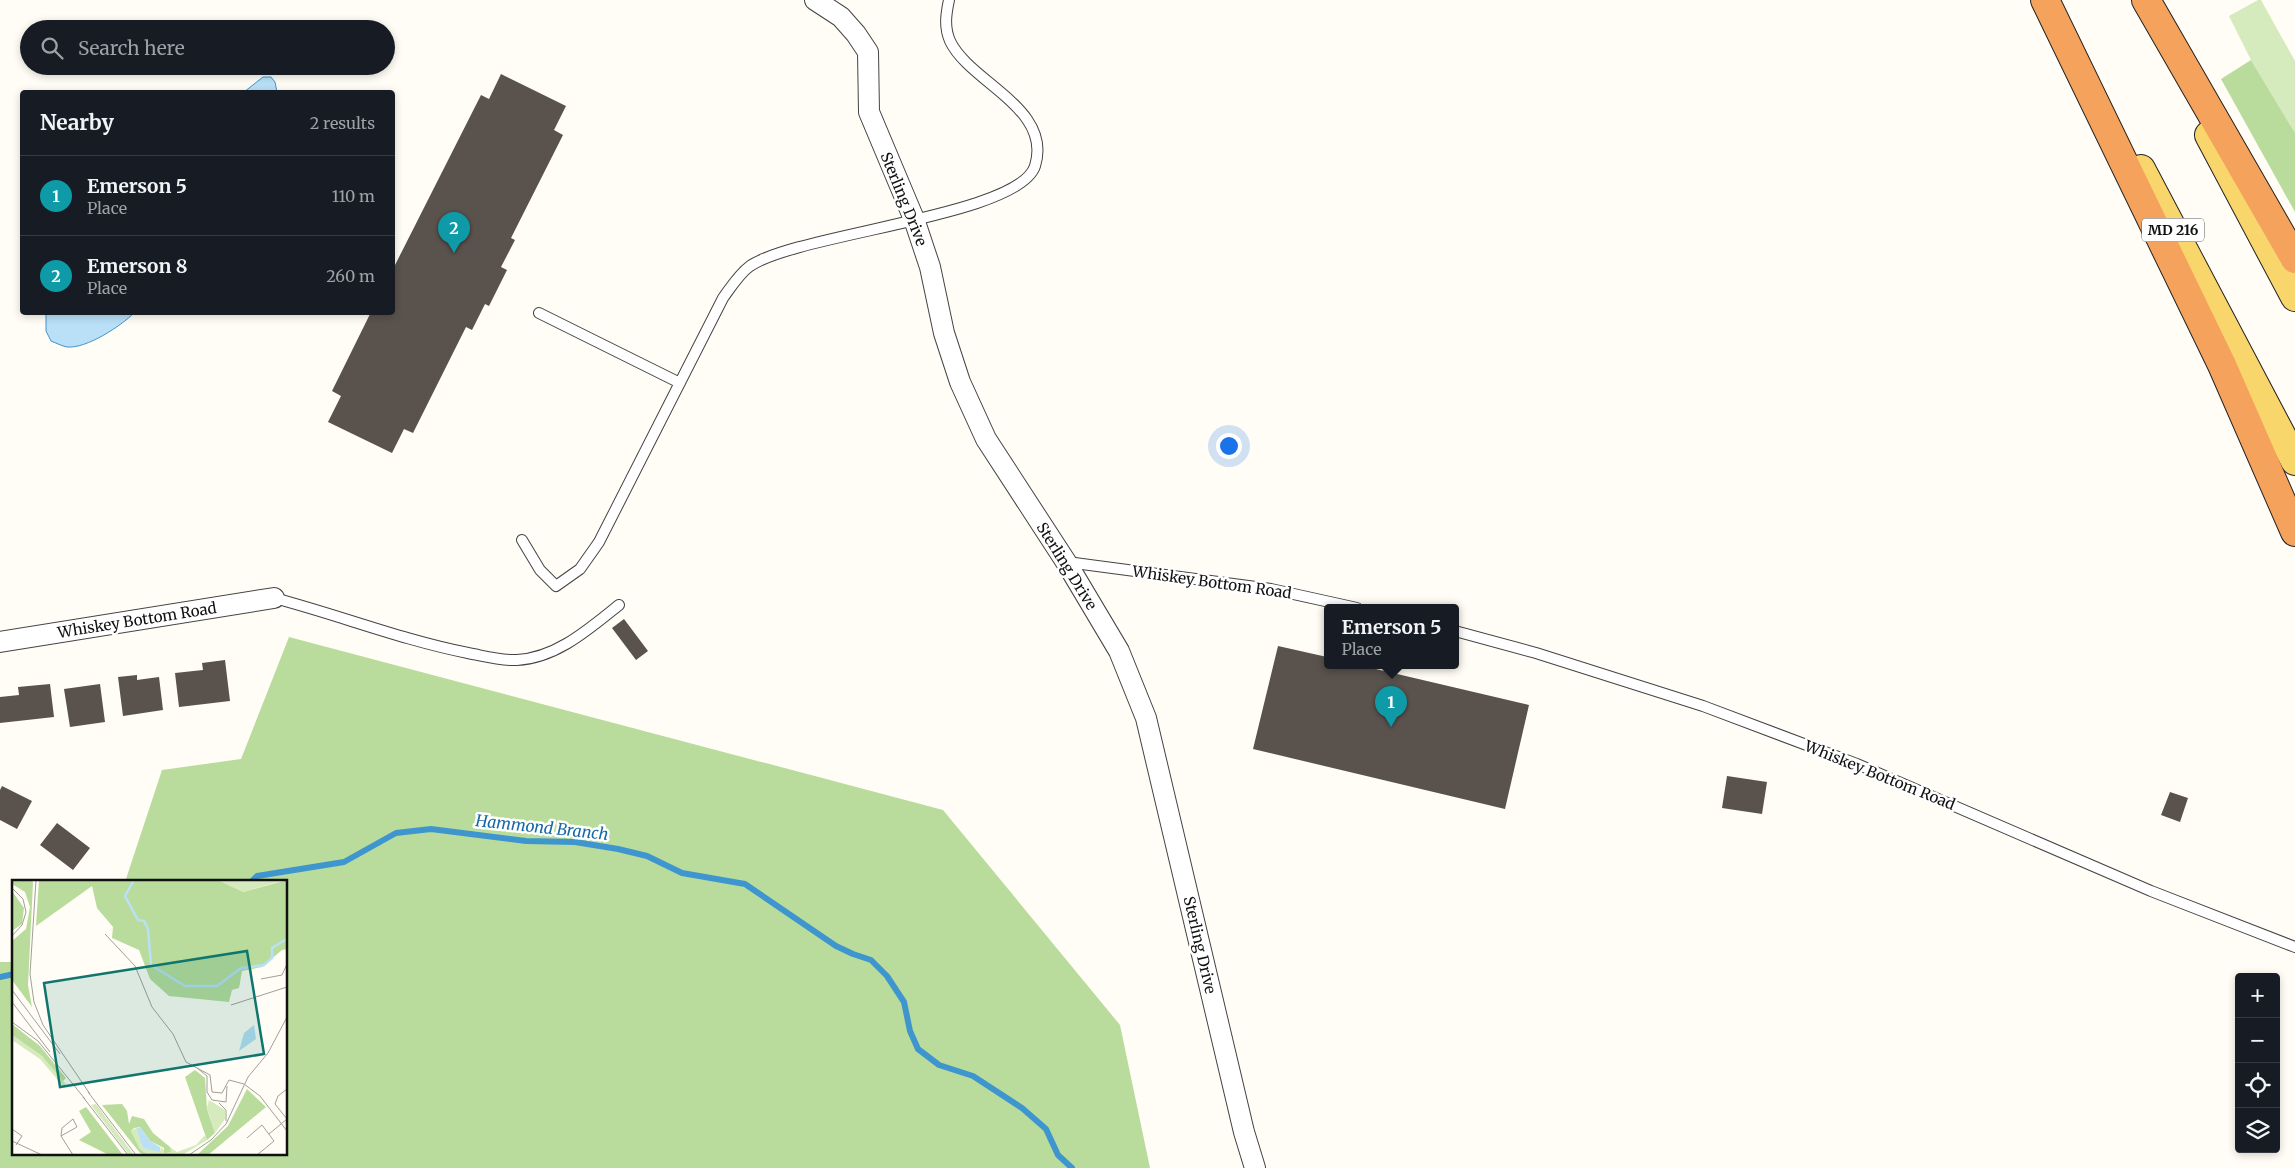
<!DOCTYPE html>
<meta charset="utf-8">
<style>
body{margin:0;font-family:Merriweather,serif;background:#242831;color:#f1f3f6}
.controls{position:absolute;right:15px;bottom:15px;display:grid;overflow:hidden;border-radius:5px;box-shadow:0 2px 8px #0003}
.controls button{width:45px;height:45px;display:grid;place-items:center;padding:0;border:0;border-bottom:1px solid #363941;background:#171b24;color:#f1f3f6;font:25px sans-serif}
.you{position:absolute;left:1228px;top:445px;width:18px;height:18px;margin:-12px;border:4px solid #fff;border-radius:50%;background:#1a73e8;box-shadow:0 0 0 8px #1a73e833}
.badge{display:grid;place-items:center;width:32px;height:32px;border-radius:50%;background:#0f766e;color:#fff;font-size:16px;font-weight:700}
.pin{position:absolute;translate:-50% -41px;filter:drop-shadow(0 1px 2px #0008)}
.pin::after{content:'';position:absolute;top:26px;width:18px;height:15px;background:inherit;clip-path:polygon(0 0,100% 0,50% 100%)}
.popup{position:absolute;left:1324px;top:604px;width:135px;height:65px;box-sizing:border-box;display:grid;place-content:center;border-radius:5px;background:#171b24;filter:drop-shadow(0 1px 4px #0005);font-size:16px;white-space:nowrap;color:#9ea1a6}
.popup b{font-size:19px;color:#f1f3f6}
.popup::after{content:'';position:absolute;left:50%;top:100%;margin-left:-10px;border:10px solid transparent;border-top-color:#171b24}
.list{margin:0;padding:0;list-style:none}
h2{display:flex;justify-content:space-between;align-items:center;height:65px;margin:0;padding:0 20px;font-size:21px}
h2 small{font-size:16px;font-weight:400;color:#9ea1a6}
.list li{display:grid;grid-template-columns:32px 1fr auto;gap:15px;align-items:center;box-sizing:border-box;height:80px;padding:0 20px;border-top:1px solid #363941}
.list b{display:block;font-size:19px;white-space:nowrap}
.list p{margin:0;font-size:16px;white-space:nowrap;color:#9ea1a6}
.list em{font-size:16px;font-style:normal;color:#9ea1a6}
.icon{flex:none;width:28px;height:28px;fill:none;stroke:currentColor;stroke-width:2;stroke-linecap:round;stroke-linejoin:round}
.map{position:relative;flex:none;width:2295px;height:1168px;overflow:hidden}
.search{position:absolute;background:#171b24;box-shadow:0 2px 8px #0003;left:20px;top:20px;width:375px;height:55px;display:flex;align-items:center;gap:12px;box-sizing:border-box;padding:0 18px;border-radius:28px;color:#9ea1a6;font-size:19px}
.panel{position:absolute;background:#171b24;box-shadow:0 2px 8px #0003;left:20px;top:90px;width:375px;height:225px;border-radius:5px}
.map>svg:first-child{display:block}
.green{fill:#d5ebbd}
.forest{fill:#b9dc9c}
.water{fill:#b9e0f7;stroke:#3f96cf}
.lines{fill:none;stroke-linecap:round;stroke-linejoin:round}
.stream{stroke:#3f96cf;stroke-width:6}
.building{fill:#5a524d}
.service-casing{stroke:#444;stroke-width:12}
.minor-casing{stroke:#444;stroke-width:22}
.primary-casing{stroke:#222;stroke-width:30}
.motorway-casing{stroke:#222;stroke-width:30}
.service{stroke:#fff;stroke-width:10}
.minor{stroke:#fff;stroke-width:20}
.primary{stroke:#f9d66b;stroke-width:28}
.motorway{stroke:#f5a25d;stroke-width:28}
.labels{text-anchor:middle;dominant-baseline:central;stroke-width:5;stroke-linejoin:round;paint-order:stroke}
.shield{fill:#fff;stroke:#585858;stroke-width:1}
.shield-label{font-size:14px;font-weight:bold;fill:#111}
.street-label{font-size:15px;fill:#111;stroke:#fff}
.water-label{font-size:16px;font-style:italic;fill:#1768a6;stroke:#fff}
.inset-river{fill:none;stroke:#b9e0f7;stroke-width:2.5}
.inset-road{fill:none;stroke:#a09f9a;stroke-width:1}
.view{fill:#0f766e;fill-opacity:0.15;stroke:#0f766e;stroke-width:2.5}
.inset-edge{fill:none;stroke:#111;stroke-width:2.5}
</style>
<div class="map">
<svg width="2295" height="1168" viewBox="0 0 2295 1168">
<rect width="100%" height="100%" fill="#fffdf5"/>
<path class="green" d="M2258 0H2261L2295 61V133L2251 60 2229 16Z"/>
<path class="forest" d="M2251 60 2295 133V212L2221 79Z
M289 637 943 810 1120 1025 1150 1168H0V962H14V1154H286V882H125L162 770 241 759Z"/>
<path class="water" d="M263 77H271L275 82 277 92H244Z
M46 313V312L134 313C121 326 86 349 67 347 62 346 56 343 51 341L46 331Z"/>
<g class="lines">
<path class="stream" d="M251 882 257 876 344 862 396 833 431 829 526 841 575 842 618 849 647 856 682 873 745 884 836 946 853 954 871 960 887 976 904 1002 910 1031 918 1049 939 1065 973 1076 1022 1108 1046 1129 1058 1155 1072 1168
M0 977 14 974"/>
</g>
<path class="building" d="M501 74 566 106 554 130 563 135 511 238 515 240 501 267 507 270 489 306 485 304 472 330 466 327 413 433 404 429 392 453 328 422 341 396 332 391 371 312H392V271L481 95 489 99Z
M624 619 648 651 636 660 612 628Z
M1278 646 1327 657V666H1363L1529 705 1505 809 1253 749Z
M225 660 230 701 179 707 175 673 203 670 202 663Z
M137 675V680L159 677 163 710 123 716 118 677Z
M50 684 54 717 0 723V697L19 695 18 687Z
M100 684 105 722 70 727 64 689Z
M1727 776 1767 782 1762 814 1722 808Z
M2 786 32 801 17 829 0 820V790Z
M2170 792 2188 798 2180 822 2161 815Z
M57 823 90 848 73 870 40 845Z"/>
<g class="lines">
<defs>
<path id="service" d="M539 313 680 383
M522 540 540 570 556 586 580 569 599 542 723 298C731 287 739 274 750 266 799 233 1019 216 1035 166 1053 108 970 83 950 41 944 27 946 14 949 0
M1067 562 1271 589 1357 608
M274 598C339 615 402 640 468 653 484 656 501 661 517 660 557 658 590 628 619 605
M1455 631 1536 653 1703 706 1857 764 2151 891 2295 947"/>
<path id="minor" d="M815 0 841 17 856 34 868 52 869 112 914 219 930 267 944 333 960 382 986 439 1066 562 1119 651 1146 718 1244 1132 1255 1168
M0 642 274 598"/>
<path id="primary" d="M2209 135 2295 297
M2141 169 2295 461"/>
<path id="motorway" d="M2045 0 2222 365 2295 532
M2146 0 2295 259"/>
</defs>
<use href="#service" class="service-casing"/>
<use href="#minor" class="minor-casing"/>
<use href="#primary" class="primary-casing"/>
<use href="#motorway" class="motorway-casing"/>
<use href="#service" class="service"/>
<use href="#minor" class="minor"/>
<use href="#primary" class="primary"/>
<use href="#motorway" class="motorway"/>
</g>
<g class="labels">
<rect class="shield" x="2142" y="218.5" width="62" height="23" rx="4"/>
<g class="shield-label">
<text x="2173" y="230">MD 216</text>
</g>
<g class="street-label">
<text transform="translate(904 199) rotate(68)">Sterling Drive</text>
<text transform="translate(1067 566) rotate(58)">Sterling Drive</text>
<text transform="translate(1212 582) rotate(8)">Whiskey Bottom Road</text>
<text transform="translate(137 620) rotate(-9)">Whiskey Bottom Road</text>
<text transform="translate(1880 775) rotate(22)">Whiskey Bottom Road</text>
<text transform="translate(1200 945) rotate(77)">Sterling Drive</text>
</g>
<g class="water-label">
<text transform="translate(542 827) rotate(6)">Hammond Branch</text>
</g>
</g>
<g transform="translate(12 880)">
<rect width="275" height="275" fill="#fffdf5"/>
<path d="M206 0H273L231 12ZM0 155 30 176 54 204 51 206 28 179 0 160ZM197 220 213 230V239L203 253 195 228ZM84 224 122 275H117L79 225ZM126 247 131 268 149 270 148 267 152 270 158 267 165 272 184 265 193 255 195 260 172 274 136 275 128 269 119 251Z" fill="#d5ebbd"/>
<path d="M0 0H20L21 3 16 105 20 127 0 100V61L14 49 18 27 13 12 0 4ZM27 0H206L231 12 275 0V69L270 70 250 87 230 91 227 108 220 110 217 122 157 116 138 99 127 70 100 58 101 47 85 28 80 6 24 46ZM0 11 12 28 10 44 0 51ZM0 144 28 166 54 198 51 201 30 176 0 155ZM183 190 193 198 195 229 203 253 195 260 173 197ZM235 209 254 227 196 275H185L216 246ZM110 224 115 231 117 244 120 236 132 239 141 253 158 267 159 272 152 273V268L138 261 128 247 122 248 119 251 128 269 136 275 128 273 90 225ZM74 227 104 266 111 275H97L67 260 79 252 67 231Z" fill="#b9dc9c"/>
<path d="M242 145 244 159 227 171 232 153ZM128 247 138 261 148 267V272L131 268 125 249Z" fill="#b9e0f7"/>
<path class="inset-river" d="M122 0 113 16 126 40 132 41 136 49 139 85 173 106H205L229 88 252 85 260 78V68L275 59"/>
<path class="inset-road" d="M24 0 18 94 22 122 31 145 78 214M0 8 11 19 14 32 10 45 0 56M93 54 123 86 140 127 161 154 174 182 198 195 200 212 210 213 217 200 232 204 248 216 275 251M249 99 270 95 275 84M0 110 48 174M0 122 38 172M219 125 275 107M0 142 26 161 73 219M185 188 195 196V212L200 220 214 222 215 206M275 209 266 216 263 224 275 239M76 212 124 275M71 217 116 275M207 223 214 230V241M0 249 10 256 4 265M257 254 275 239M49 256 50 248 61 239 65 247 49 256 61 275M235 258 250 245 262 261 245 275M199 260 214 244 236 197 256 173 275 137M0 261 30 275M177 275 199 260"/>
<path class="view" d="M235 71 252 174 48 207 32 103Z"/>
<rect width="275" height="275" class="inset-edge"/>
</g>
</svg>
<div class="controls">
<button>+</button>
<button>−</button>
<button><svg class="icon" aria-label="locate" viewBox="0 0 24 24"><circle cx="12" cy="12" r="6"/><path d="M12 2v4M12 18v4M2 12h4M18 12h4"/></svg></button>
<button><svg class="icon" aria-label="layers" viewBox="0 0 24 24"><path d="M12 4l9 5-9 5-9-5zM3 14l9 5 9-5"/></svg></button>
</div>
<div class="you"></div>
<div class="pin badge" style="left:1391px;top:727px;background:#0f9aa8">1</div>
<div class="popup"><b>Emerson 5</b>Place</div>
<div class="pin badge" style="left:454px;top:253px;background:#0f9aa8">2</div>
<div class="search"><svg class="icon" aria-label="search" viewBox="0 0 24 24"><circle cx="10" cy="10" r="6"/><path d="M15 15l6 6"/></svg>Search here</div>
<section class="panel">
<h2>Nearby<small>2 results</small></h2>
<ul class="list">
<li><span class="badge" style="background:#0f9aa8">1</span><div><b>Emerson 5</b><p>Place</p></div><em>110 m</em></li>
<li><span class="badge" style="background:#0f9aa8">2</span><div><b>Emerson 8</b><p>Place</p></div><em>260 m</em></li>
</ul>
</section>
</div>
